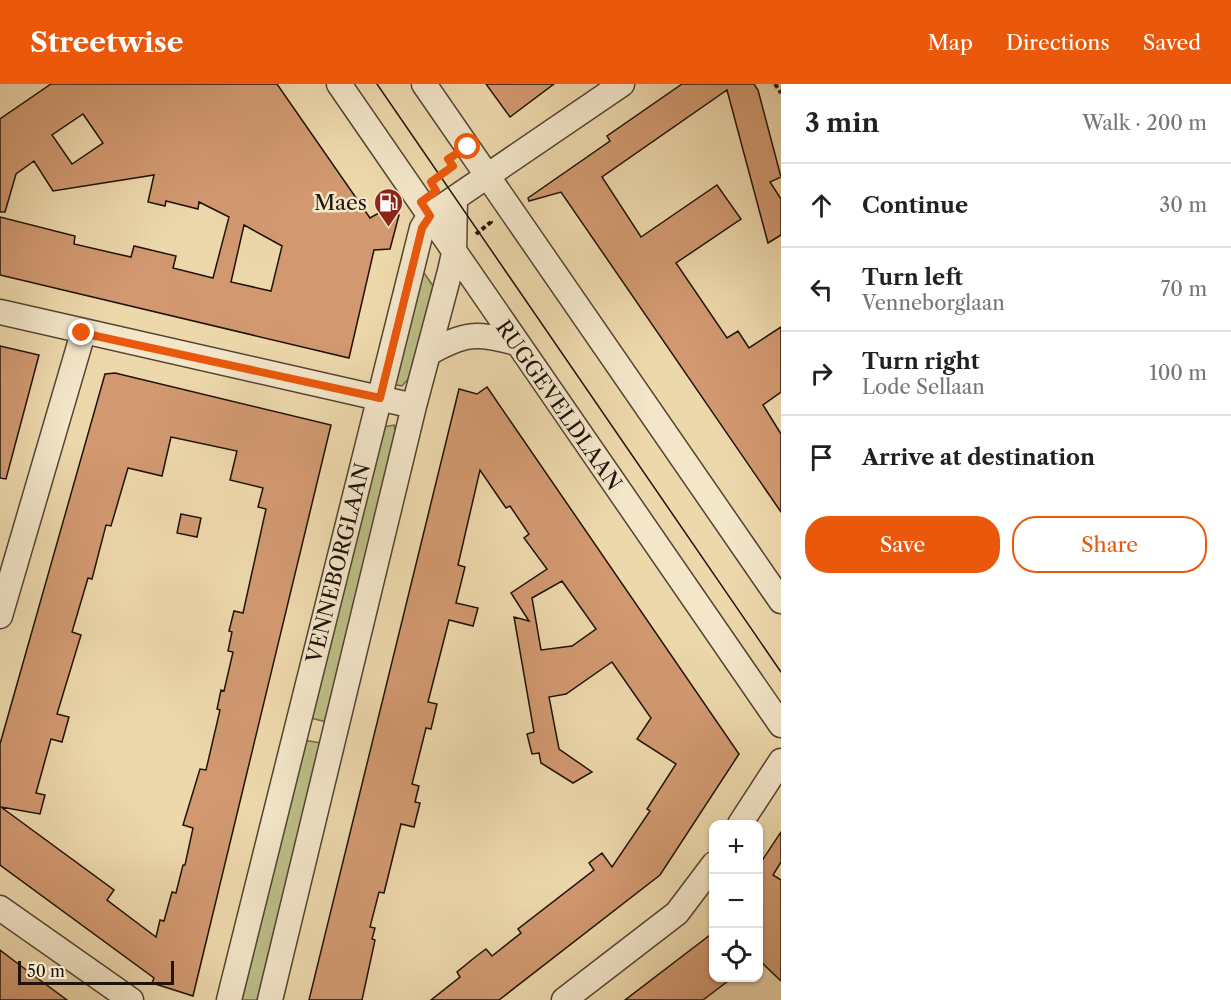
<!DOCTYPE html>
<meta charset="utf-8">
<style>
body{margin:0;font-family:"Libre Caslon Text",serif;background:#f6f6f6;color:#202124}
.controls{position:absolute;right:18px;bottom:18px;display:grid;overflow:hidden;border-radius:12px;box-shadow:0 2px 4px #0004}
.controls button{width:54px;height:54px;display:grid;place-items:center;padding:0;border:0;border-bottom:2px solid #e0e0e0;background:#fff;color:#202124;font:30px sans-serif}
.scale{position:absolute;left:18px;bottom:15px;width:156px;box-sizing:border-box;padding-left:6px;border:3px solid #1f130a;border-top:0;font-size:16px;line-height:21px;white-space:nowrap;color:#1f130a;-webkit-text-stroke:4px #f3e6c9;paint-order:stroke}
.stop{position:absolute;width:18px;height:18px;margin:-14px;border:4px solid #ea580c;border-radius:50%;background:#fff}
.stop.end{background:#ea580c;border-color:#fff;box-shadow:0 2px 6px #0008}
.list{margin:0;padding:0;list-style:none}
h2{display:flex;justify-content:space-between;align-items:center;height:78px;margin:0;padding:0 24px;font-size:26px}
h2 small{font-size:20px;font-weight:400;color:#757577}
.list li{display:grid;grid-template-columns:39px 1fr auto;gap:18px;align-items:center;box-sizing:border-box;height:84px;padding:0 24px;border-top:2px solid #e0e0e0}
.list b{display:block;font-size:22px;white-space:nowrap}
.list p{margin:0;font-size:20px;white-space:nowrap;color:#757577}
.list em{font-size:20px;font-style:normal;color:#757577}
.actions{display:flex;gap:12px;padding:18px 24px}
.actions a{flex:1;padding:14px 0;border:2px solid #ea580c;border-radius:24px;text-align:center;font-size:21px;color:#ea580c}
.actions .main{background:#ea580c;color:#fff}
.icon{flex:none;width:33px;height:33px;fill:none;stroke:currentColor;stroke-width:2;stroke-linecap:round;stroke-linejoin:round}
.map{position:relative;flex:none;width:781px;height:916px;overflow:hidden}
header{display:flex;align-items:center;gap:36px;box-sizing:border-box;height:84px;padding:0 30px;background:#ea580c;color:#fff}
header strong{font-size:28px}
nav{display:flex;gap:33px;margin-inline-start:auto;font-size:21px}
main{display:flex}
aside{flex:1;background:#fff}
.map>svg:first-child{display:block}
.green{fill:#bdbd86;stroke:#6e6848;stroke-width:1.5}
.building{fill:#d29971;stroke:#1f130a;stroke-width:1.5;fill-rule:evenodd}
.lines{fill:none;stroke-linecap:round;stroke-linejoin:round}
.minor-casing{stroke:#524432;stroke-width:27}
.path{stroke:#1f130a;stroke-width:4;stroke-dasharray:4.5 3;stroke-linecap:butt}
.minor{stroke:#f3e6c9;stroke-width:24}
.tram{stroke:#1f130a;stroke-width:1.5}
.route{stroke:#ea580c;stroke-width:8}
.labels{text-anchor:middle;dominant-baseline:central;stroke-width:5;stroke-linejoin:round;paint-order:stroke}
.poi-label{font-size:21px;fill:#1f130a;stroke:#f3e6c9;text-anchor:end}
.street-label{font-size:21px;fill:#1f130a;stroke:#f3e6c9}
</style>
<header>
<strong>Streetwise</strong>
<nav><a>Map</a><a>Directions</a><a>Saved</a></nav>
</header>
<main>
<div class="map">
<svg width="781" height="916" viewBox="0 0 781 916">
<rect width="100%" height="100%" fill="#edd8ac"/>
<filter id="stains"><feTurbulence type="fractalNoise" baseFrequency=".00333" numOctaves="4"/><feColorMatrix values="0 0 0 0 .2 0 0 0 0 .09 0 0 0 0 .02 0 0 0 .5 -.17"/></filter>
<radialGradient id="worn" r=".72"><stop offset=".6" stop-color="#630" stop-opacity="0"/><stop offset="1" stop-color="#630" stop-opacity=".3"/></radialGradient>
<path class="green" d="M422 186 433 202 410 293 402 302 397 301 393 294Z
M394 341 396 349 327 638 310 634 383 343Z
M303 656 322 659 259 916H241Z"/>
<path class="building" d="M51 0H277L370 134 393 121 399 131 390 165 374 166 349 274 0 191V133L75 152 74 160 113 169 131 173 134 162 176 172 173 184 213 194 229 133 199 118 198 125 166 117 165 122 148 118 154 91 53 107 34 77 16 90 5 128H0V35ZM83 30 103 59 72 80 52 51ZM244 141 282 162 271 207 231 198Z
M486 0H554L510 33Z
M682 0H754L758 6 781 93 770 98 781 115V151L768 159 727 6 602 93 641 153 717 101 741 135 676 179 727 254 738 247 749 264 781 243V308L763 321 781 350V428L561 108 529 117 528 114 610 57 607 52Z
M0 262 39 271 6 395 0 394Z
M115 289 331 341 193 912 152 899 154 894 0 781V660L105 290ZM171 353 237 367 230 396 263 404 258 423 266 425 243 529 234 527 229 547 232 548 228 567 233 568 224 607 221 606 217 625 220 626 206 686 200 685 183 741 193 744 185 781H183L176 809 172 808 164 837 160 836 156 853 107 816 114 806 1 723 40 730 45 711 36 709 51 655 62 658 69 633 57 630 81 551 72 548 88 494 92 495 106 441 111 442 128 384 162 392Z
M487 303 739 670 660 791 499 916H431L460 893 457 888 474 874 486 865 492 872 521 849 518 845 594 786 589 779 602 769 612 783 650 727 647 725 676 680 637 655 651 634 612 578 566 610 549 613 559 665 592 688 573 699 541 679 539 669 532 670 527 650 534 648 514 533 529 537 511 509 547 485 524 454 529 450 510 422 506 424 480 386 458 481 465 483 456 519 478 524 473 542 449 536 428 618 437 620 431 645 426 644 412 700 419 702 415 718 420 719 414 743 401 740 384 809 379 808 370 843 375 844 372 855 375 856 362 916H309L459 305 477 310ZM562 497 596 545 572 562 541 566 532 514Z
M181 430 201 434 197 453 177 449Z
M781 748V778L773 791 781 796V897L759 876V781Z
M714 848V894H732L703 916H625Z
M0 866 21 882 67 916H0Z"/>
<g class="lines">
<defs>
<path id="minor" d="M339 0 781 641
M424 0 781 517
M0 228 414 322
M429 269C464 249 477 248 516 259
M0 532 83 249
M740 740 781 677
M0 824 131 916
M229 916 422 144 430 131 622 0
M270 916 414 322 450 187 454 169 455 114
M564 916 677 829 714 780"/>
</defs>
<use href="#minor" class="minor-casing"/>
<path class="path" d="M775 0 781 9
M433 97 453 82 452 80
M476 150 491 138 490 136"/>
<use href="#minor" class="minor"/>
<path class="tram" d="M377 0 781 588"/>
</g>
<g class="lines">
<path class="route" d="M82 249 380 314 422 144 430 132 421 118 436 107 431 98 453 82 448 75 468 63"/>
</g>
<defs>
<symbol id="fuel-pin" viewBox="-11 -11 22 30"><path d="M0 17L-7.5 6A9.5 9.5 0 1 1 7.5 6Z" fill="#8f2418" stroke="#f3e6c9"/><path d="M-5.5-6h7V0h2V4h1.3V-2.5L3-4.5l.8-.8L6-3V5H2.5V1h-1V6h-7ZM-4.2-4.7v3.2H.2V-4.7Z" fill="#fff"/></symbol>
</defs>
<g fill-rule="evenodd">
<use href="#fuel-pin" x="372" y="102" width="33" height="45"/>
</g>
<g class="labels">
<g class="poi-label">
<text x="367" y="118">Maes</text>
</g>
<g class="street-label">
<text transform="translate(559 321) rotate(55)">RUGGEVELDLAAN</text>
<text transform="translate(338 479) rotate(-76)">VENNEBORGLAAN</text>
</g>
</g>
<rect width="100%" height="100%" filter="url(#stains)"/>
<rect width="100%" height="100%" fill="url(#worn)"/>
</svg>
<div class="controls">
<button>+</button>
<button>−</button>
<button><svg class="icon" aria-label="locate" viewBox="0 0 24 24"><circle cx="12" cy="12" r="6"/><path d="M12 2v4M12 18v4M2 12h4M18 12h4"/></svg></button>
</div>
<div class="scale">50 m</div>
<div class="stop" style="left:468px;top:63px"></div>
<div class="stop end" style="left:82px;top:249px"></div>
</div>
<aside>
<h2>3 min<small>Walk · 200 m</small></h2>
<ul class="list">
<li><svg class="icon" aria-label="ahead" viewBox="0 0 24 24"><path d="M12 20V5M6 11l6-6 6 6"/></svg><div><b>Continue</b></div><em>30 m</em></li>
<li><svg class="icon" aria-label="left" viewBox="0 0 24 24"><path d="M17 20v-9H6M10 6l-5 5 5 5"/></svg><div><b>Turn left</b><p>Venneborglaan</p></div><em>70 m</em></li>
<li><svg class="icon" aria-label="right" viewBox="0 0 24 24"><path d="M7 20v-9h11M14 6l5 5-5 5"/></svg><div><b>Turn right</b><p>Lode Sellaan</p></div><em>100 m</em></li>
<li><svg class="icon" aria-label="arrive" viewBox="0 0 24 24"><path d="M6 21V4h12l-3 4 3 4H6"/></svg><div><b>Arrive at destination</b></div></li>
</ul>
<div class="actions"><a class="main">Save</a><a>Share</a></div>
</aside>
</main>
